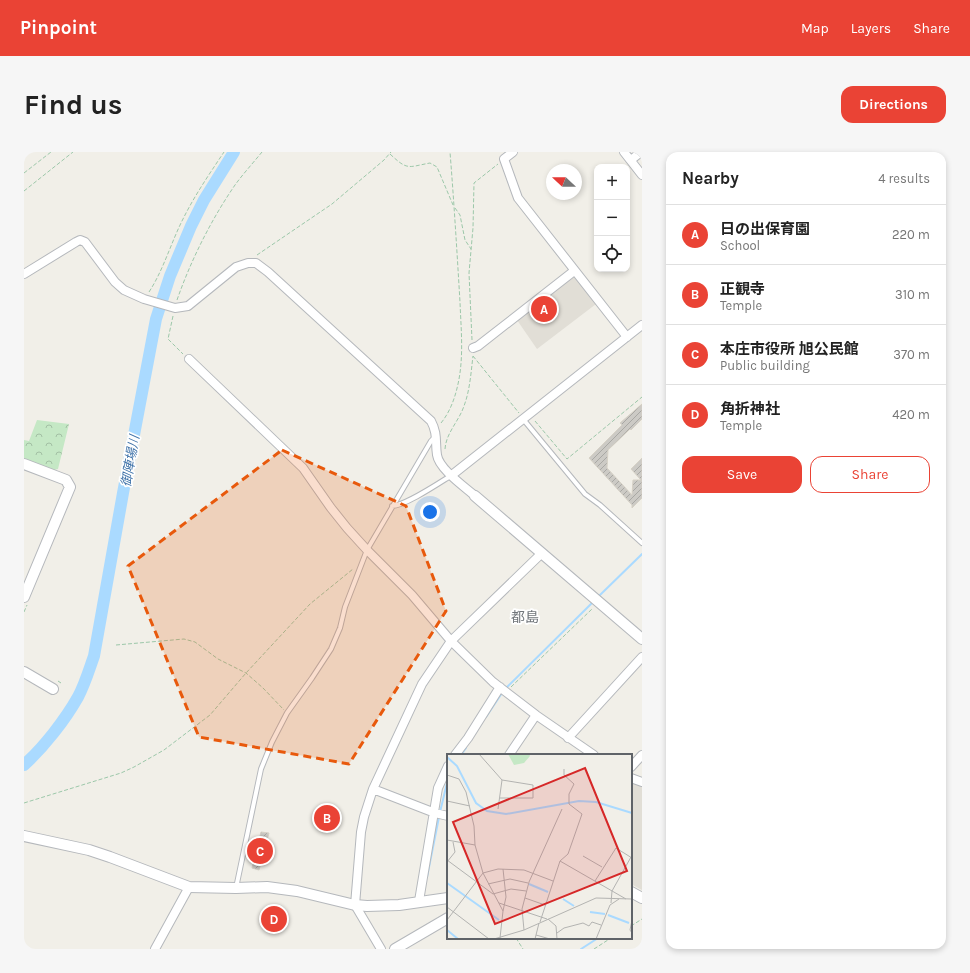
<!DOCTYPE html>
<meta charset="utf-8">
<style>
body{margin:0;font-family:Karla,"Noto Sans JP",sans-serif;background:#f6f6f6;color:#222}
.controls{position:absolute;right:12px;top:12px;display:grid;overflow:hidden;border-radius:8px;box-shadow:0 2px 6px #0003}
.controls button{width:36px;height:36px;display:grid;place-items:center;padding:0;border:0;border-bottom:1px solid #e0e0e0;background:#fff;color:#222;font:20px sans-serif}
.compass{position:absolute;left:522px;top:12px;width:36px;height:36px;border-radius:50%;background:#fff;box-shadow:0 2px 6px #0003;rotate:292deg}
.you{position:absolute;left:406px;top:360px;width:14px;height:14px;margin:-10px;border:3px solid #fff;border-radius:50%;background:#1a73e8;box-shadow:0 0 0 6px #1a73e833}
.badge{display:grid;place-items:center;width:26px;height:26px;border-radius:50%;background:#ea4335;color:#fff;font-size:13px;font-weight:700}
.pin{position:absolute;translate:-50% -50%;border:2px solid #fff;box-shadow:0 1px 4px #0006}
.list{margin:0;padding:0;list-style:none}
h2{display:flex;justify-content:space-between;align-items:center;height:52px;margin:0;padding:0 16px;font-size:17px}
h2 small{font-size:13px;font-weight:400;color:#767676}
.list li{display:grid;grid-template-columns:26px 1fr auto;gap:12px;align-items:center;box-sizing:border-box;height:60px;padding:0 16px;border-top:1px solid #e0e0e0}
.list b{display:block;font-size:15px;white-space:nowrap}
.list p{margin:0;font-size:13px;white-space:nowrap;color:#767676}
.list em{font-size:13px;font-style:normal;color:#767676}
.actions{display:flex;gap:8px;padding:12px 16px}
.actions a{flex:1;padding:9px 0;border:1px solid #ea4335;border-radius:12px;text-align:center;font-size:14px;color:#ea4335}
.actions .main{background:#ea4335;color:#fff}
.icon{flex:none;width:22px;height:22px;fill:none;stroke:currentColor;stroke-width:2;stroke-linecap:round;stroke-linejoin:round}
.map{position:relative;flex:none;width:618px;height:797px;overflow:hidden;border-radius:12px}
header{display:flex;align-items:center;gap:24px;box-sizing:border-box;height:56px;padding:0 20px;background:#ea4335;color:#fff}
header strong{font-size:19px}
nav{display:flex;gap:22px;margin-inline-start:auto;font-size:14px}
.intro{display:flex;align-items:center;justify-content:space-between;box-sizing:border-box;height:96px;padding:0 24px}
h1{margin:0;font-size:28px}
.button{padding:10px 18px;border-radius:12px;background:#ea4335;color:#fff;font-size:14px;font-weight:700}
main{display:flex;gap:24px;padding:0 24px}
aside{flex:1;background:#fff;border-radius:12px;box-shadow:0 2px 6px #0003}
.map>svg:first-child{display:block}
.education{fill:#e1ded6}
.forest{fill:url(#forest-crowns)}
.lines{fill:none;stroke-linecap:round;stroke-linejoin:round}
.stream{stroke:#aadaff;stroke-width:2}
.river{stroke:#aadaff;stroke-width:12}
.building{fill:url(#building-hatch);stroke:#d6d1c6}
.service-casing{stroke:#b5b8bc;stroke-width:6}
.minor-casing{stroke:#b5b8bc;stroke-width:10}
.tertiary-casing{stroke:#b5b8bc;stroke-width:12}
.path{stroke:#9cc7a9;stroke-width:1;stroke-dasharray:4 2;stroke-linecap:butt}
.service{stroke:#fff;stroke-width:4}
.minor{stroke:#fff;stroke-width:8}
.tertiary{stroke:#fff;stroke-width:10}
.marked{fill:#e8590c;fill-opacity:0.2;stroke:#e8590c;stroke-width:3;stroke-dasharray:8 5;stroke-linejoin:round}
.labels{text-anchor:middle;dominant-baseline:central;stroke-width:3.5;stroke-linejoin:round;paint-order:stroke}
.water-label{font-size:13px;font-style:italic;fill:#4174aa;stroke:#fff}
.quarter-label{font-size:14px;fill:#70757a;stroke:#fff}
.inset-river{fill:none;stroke:#aadaff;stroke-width:2}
.inset-road{fill:none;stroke:#b3b3b1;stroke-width:1}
.view{fill:#d62828;fill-opacity:0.15;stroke:#d62828;stroke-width:2}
.inset-edge{fill:none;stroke:#5f6368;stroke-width:2}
</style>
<header>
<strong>Pinpoint</strong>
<nav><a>Map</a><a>Layers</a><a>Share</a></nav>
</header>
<div class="intro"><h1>Find us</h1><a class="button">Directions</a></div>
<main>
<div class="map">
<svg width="618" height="797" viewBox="0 0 618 797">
<defs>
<pattern id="forest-crowns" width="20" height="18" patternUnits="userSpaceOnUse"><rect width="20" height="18" fill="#c5e8c5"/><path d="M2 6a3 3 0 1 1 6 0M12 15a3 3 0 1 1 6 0" fill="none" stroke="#a3c0a4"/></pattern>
<pattern id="building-hatch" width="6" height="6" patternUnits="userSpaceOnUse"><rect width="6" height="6" fill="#cccac5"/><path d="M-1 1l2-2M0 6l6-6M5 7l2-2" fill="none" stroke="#a9a8a4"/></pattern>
</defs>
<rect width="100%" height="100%" fill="#f1efe8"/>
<path class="education" d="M549 125H551L572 152 513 197 493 168Z
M607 628 618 632V738L607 732Z"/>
<path class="forest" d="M13 268 45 272 34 317 30 318 0 307V288L5 289Z"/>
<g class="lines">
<path class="stream" d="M576 443 618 402
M481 537 568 451
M462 565 478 541
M437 603 442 596
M416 660 424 627
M403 725 415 665
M607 765V764
M557 797 574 786"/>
<path class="river" d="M0 613C20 595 41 568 54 545 61 532 65 518 70 504L99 341 132 167 146 124 167 74 180 48 210 0"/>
</g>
<path class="building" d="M618 252V267L607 278 606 277 584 298 583 316 608 343 609 328H617L607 317 618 306V346L608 356V353L565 306 598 273 596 271Z
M300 660 310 663 307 672 297 669Z
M237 680 245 681 235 718 228 716Z
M246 763 256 766 254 772 244 769Z"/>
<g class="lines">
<defs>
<path id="service" d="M499 267 561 342 576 353 618 391
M368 354C381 354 415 331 428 323
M212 736 237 617 248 590 263 561 288 526 307 497 316 476 321 455 343 398 407 289 411 285"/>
<path id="minor" d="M489 0 480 7 494 46 603 185
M600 0 618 23
M607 8 617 0
M0 122 52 90 56 88 61 90 91 130 100 138 120 147 151 156 164 154 212 115 224 111H232L244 120 407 269C414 282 411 290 413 303 415 317 441 335 451 344
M449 196 454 194 550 119
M165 207 279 316 307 356 323 376 343 398 388 443 427 489 469 530 512 563 570 603
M428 323 618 173
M544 586 618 505
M431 603 444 586 476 535
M485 603 512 563
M607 615 618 603
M607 626 618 630
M349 637 411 661 424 664
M395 749 414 636 424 614
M131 797 165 735
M357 797 331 753 337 680 340 665 349 637 398 532 427 489 518 401"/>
<path id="tertiary" d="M0 312 42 328 46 335 0 445
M451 344 618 487
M0 520 29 537
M0 684 65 698 86 705 165 735 212 736 243 735 273 739 331 753 343 754 375 753 424 746
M607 740 618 746
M371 797 424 766"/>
</defs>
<use href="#service" class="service-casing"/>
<use href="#minor" class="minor-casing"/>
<use href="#tertiary" class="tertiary-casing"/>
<path class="path" d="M366 2C384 19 384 15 406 11L413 15 429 53
M0 21 27 0
M0 39 49 0
M431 56 436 63 441 88 447 97
M233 103 308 52 360 8 367 0
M125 140C140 117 147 90 160 65 171 43 186 21 200 0
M153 148C167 108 187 68 211 33 219 22 229 11 238 0
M149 164 144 187 159 202
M448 188 445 121 449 76 450 31 474 12
M449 204 495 261
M511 269 543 307 618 245
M417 271C426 260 431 246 434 232 440 205 437 177 436 150 433 100 430 50 426 0
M421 297C422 281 435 269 440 254 446 238 447 220 449 204
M0 460 3 453
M92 493 160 487 171 490 194 507 222 521 239 536 260 558
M34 529 37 531
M487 535 568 457
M0 651 97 621 110 615 140 598 186 563 222 521 286 452 329 417
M607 774 618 767
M492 786 499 797
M570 797 587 786"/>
<use href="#service" class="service"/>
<use href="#minor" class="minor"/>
<use href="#tertiary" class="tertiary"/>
</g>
<path class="marked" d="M258 298 382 354 422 459 325 612 175 585 104 414Z"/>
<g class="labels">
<g class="water-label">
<text transform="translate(106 309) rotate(-80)">御陣場川</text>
</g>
<g class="quarter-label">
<text x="501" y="465">都島</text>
</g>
</g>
<g transform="translate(423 602)">
<rect width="185" height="185" fill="#f1efe8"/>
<path d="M61 0H82L83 2 77 9 67 11Z" fill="#c5e8c5"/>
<path class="inset-river" d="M0 3 10 12 29 49 40 57 59 60 132 47 149 48 185 59M0 129 52 166M82 130 101 138M116 145 127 152M143 158 158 160M161 161 182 169M0 176 11 185"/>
<path class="inset-road" d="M32 0 55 26 86 31V44H53M0 21 12 25 19 38 27 72 28 91 36 119 56 157 53 184M0 47 23 52M51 55 55 26M0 86 28 91M136 102 155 113M0 106 46 140 64 135 79 137M113 107 179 145M0 108 8 98 6 88M148 127 169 94 185 104M41 130 63 125 81 129M78 144 98 151M52 149 100 165M164 149 165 137 184 103M0 153 42 185M56 157 59 143 56 115M101 165 109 172 110 185M0 166 36 119 51 115 77 116 106 127M185 166 183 176 185 179M93 168 113 107 121 100 135 60 122 50V40L127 30 117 21V15M77 176 75 155 82 128 115 55M110 179 117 174 136 169 142 172 145 168 154 171M89 181 103 185M47 185 77 176 149 144 185 145M88 185 92 169M149 185 163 151 172 145"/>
<path class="view" d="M138 14 180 117 48 170 6 68Z"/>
<rect width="185" height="185" class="inset-edge"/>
</g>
</svg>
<div class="controls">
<button>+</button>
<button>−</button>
<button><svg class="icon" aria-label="locate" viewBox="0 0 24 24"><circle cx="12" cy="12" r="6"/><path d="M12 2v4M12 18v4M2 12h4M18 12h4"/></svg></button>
</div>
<svg class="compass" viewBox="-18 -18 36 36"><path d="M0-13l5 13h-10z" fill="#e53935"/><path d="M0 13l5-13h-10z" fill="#767676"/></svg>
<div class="you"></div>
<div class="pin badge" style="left:520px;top:157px">A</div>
<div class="pin badge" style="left:303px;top:666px">B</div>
<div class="pin badge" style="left:236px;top:699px">C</div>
<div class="pin badge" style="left:250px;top:767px">D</div>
</div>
<aside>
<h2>Nearby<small>4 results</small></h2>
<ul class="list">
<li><span class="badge">A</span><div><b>日の出保育園</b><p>School</p></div><em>220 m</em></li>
<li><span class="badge">B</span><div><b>正観寺</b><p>Temple</p></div><em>310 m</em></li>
<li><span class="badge">C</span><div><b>本庄市役所 旭公民館</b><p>Public building</p></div><em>370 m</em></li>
<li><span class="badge">D</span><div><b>角折神社</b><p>Temple</p></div><em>420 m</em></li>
</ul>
<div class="actions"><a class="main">Save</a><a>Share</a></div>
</aside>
</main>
